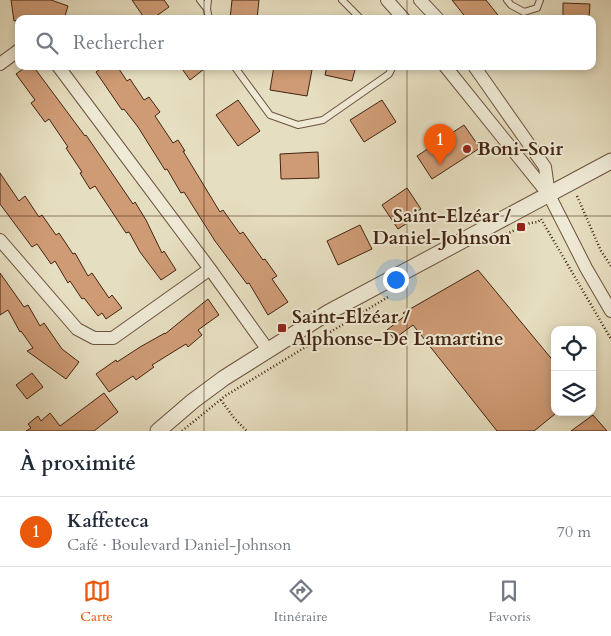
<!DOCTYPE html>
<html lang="fr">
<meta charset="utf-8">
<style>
body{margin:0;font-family:Cardo,serif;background:#f2f2f3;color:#1f2937}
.controls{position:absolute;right:15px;bottom:15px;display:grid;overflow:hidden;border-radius:10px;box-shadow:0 2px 8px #0003}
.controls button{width:45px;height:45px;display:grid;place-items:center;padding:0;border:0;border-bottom:1px solid #e0e1e3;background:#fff;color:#1f2937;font:25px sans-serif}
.you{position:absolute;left:395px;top:279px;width:18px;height:18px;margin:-12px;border:4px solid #fff;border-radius:50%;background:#1a73e8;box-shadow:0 0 0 8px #1a73e833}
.badge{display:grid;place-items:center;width:32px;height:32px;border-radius:50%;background:#ea580c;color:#fff;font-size:16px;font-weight:700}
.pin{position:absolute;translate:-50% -41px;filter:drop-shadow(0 1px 2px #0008)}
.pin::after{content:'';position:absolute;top:26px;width:18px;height:15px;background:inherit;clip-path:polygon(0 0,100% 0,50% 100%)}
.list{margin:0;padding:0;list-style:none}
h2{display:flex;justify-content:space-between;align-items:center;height:65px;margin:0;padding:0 20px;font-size:21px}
h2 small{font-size:16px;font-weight:400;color:#747a83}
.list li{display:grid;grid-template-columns:32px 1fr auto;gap:15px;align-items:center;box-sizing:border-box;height:70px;padding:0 20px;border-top:1px solid #e0e1e3}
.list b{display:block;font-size:19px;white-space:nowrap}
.list p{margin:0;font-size:16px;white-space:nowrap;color:#747a83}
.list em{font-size:16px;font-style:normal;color:#747a83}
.icon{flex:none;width:28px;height:28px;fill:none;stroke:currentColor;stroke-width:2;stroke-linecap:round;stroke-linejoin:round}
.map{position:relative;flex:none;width:611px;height:431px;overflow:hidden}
.search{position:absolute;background:#fff;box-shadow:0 2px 8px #0003;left:15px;right:15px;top:15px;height:55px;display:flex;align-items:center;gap:12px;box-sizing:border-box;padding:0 18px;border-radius:10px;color:#747a83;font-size:19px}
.sheet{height:135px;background:#fff}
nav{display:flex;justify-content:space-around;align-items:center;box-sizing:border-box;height:70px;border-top:1px solid #e0e1e3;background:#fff;font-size:14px;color:#747a83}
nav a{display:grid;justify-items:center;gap:2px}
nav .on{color:#ea580c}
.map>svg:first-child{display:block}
.building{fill:#ce9b75;stroke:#432412}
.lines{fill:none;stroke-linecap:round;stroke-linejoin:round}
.service-casing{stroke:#6c523e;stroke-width:8}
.minor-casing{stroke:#6c523e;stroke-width:14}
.tertiary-casing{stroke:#6c523e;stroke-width:17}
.path{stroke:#432412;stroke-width:2.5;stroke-dasharray:1 2.5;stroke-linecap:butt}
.service{stroke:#efead6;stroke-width:6}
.minor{stroke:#efead6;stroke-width:12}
.tertiary{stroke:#efead6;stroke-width:15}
.grid{fill:none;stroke:#432412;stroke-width:1;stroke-opacity:0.55}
.poi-dot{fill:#8f2418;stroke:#efead6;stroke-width:2}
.labels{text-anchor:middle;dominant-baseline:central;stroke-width:4;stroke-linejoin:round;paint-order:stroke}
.poi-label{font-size:19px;font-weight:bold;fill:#432412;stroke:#efead6;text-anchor:start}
</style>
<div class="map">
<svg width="611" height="431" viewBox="0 0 611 431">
<rect width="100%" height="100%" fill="#e6dec0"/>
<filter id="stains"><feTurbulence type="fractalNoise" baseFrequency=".004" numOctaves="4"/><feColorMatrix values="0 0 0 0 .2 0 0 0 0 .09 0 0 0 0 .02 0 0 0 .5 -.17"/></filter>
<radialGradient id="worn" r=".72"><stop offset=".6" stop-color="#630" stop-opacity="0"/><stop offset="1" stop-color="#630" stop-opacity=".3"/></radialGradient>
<path class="building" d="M11 0H51L68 6 64 19H43L38 17 14 21Z
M132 0H164L169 7 152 19H145Z
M232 0H259L257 19H230Z
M452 0H486L501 19H467Z
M563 3 590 4 589 19H563Z
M27 66H33L85 136 86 135 133 204 135 202 146 220 162 253 164 251 176 270 161 280 140 252 129 232 126 233 95 186 90 189 80 173 82 172 66 148 68 147 49 119 45 122 31 103 35 100 16 74Z
M104 66H117L127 81 130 79 144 100 149 97 160 112 155 116 173 143 178 140 185 151H183L220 212 223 210 240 234 243 232 263 260 265 259 277 276 272 279 288 302 268 315 249 283 247 284 215 241 184 192 181 193 167 169 165 170 138 127 124 109 122 110 96 72Z
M180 66H208L190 80Z
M274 66H289L312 70 307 96 270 90Z
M327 66H356L352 81 325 75Z
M238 100 260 131 238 146 216 115Z
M382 100 396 122 364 142 350 120Z
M464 125 480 148 432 179 417 156Z
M318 152 319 178 281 179 280 154Z
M0 173 19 201 25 196 39 217 42 215 56 235 59 233 73 254 75 253 88 276 92 273 109 298 112 295 122 308 106 319 102 313 98 316 84 298 82 299 70 281 68 283 55 261 51 264 37 244 32 247 0 204Z
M407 188 421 209 407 218 409 222 398 229 382 205Z
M360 225 372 249 338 265 327 241Z
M478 270 555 363V414L534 431H497L413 325 394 339 387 330 406 315 403 313Z
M0 273 24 307 28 305 40 326 44 323 62 349 79 362 66 379 27 351 33 348 21 331 20 332 8 310 0 315Z
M208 299 219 315 198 330 202 335 188 347 186 344 152 365 154 367 136 380 133 376 109 392 96 374 116 360 117 362 140 347 165 333V334Z
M32 373 43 387 27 399 16 385Z
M104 393 118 412 94 431H26L31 428 28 424 38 416 41 421 50 413 60 426Z
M593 415 607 431H571Z"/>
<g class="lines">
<defs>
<path id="service" d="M200 0 207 9
M208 0 207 9 209 19
M342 0 361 19
M507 0 511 5 524 12 537 8 540 0
M234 66 270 115 298 125 323 120 389 74 393 66"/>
<path id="minor" d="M387 0 404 19
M420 0 438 19
M0 64 19 50
M58 66 210 269 268 350
M445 66 549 195 586 268 611 311
M474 66 545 167 549 195
M0 240 77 329 94 338H113L210 269"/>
<path id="tertiary" d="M158 431 193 401 224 378 329 312 611 161"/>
</defs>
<use href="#service" class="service-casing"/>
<use href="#minor" class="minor-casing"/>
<use href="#tertiary" class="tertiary-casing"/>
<path class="path" d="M577 196 601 251 611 266
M500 237 530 223 538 222 541 219 611 339
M221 400 234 418 247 431
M182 431 225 396 388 297"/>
<use href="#service" class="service"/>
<use href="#minor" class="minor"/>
<use href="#tertiary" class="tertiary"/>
</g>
<path class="grid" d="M204 0V19M407 0V19M204 66V431M407 66V431M0 216H611"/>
<g class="poi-dot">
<circle cx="467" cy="149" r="5"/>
<rect x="516" y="222" width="10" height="10" rx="2.5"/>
<rect x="277" y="323" width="10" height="10" rx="2.5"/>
</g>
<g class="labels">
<g class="poi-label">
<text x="477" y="149">Boni-Soir</text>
<text x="511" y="216" text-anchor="end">Saint-Elzéar /<tspan x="511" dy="22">Daniel-Johnson</tspan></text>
<text x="292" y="317">Saint-Elzéar /<tspan x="292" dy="22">Alphonse-De Lamartine</tspan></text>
</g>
</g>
<rect width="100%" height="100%" filter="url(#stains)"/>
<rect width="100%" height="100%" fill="url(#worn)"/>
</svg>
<div class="controls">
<button><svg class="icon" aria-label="locate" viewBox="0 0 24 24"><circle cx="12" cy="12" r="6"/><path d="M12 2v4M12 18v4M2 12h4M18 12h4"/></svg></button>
<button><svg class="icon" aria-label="layers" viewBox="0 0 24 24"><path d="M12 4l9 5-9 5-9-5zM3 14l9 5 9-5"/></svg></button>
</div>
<div class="you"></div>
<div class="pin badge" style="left:440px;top:165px">1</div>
<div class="search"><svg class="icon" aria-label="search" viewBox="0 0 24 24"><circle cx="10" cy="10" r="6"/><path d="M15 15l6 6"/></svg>Rechercher</div>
</div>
<section class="sheet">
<h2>À proximité<small></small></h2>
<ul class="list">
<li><span class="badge">1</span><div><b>Kaffeteca</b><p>Café · Boulevard Daniel-Johnson</p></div><em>70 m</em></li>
</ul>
</section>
<nav>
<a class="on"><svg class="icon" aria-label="map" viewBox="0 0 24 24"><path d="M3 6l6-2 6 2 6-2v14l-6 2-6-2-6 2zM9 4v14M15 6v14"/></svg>Carte</a>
<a><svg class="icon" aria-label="directions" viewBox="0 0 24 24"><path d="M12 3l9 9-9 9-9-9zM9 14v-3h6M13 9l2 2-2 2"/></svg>Itinéraire</a>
<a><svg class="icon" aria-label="saved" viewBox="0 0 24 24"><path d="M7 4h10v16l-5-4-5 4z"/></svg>Favoris</a>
</nav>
